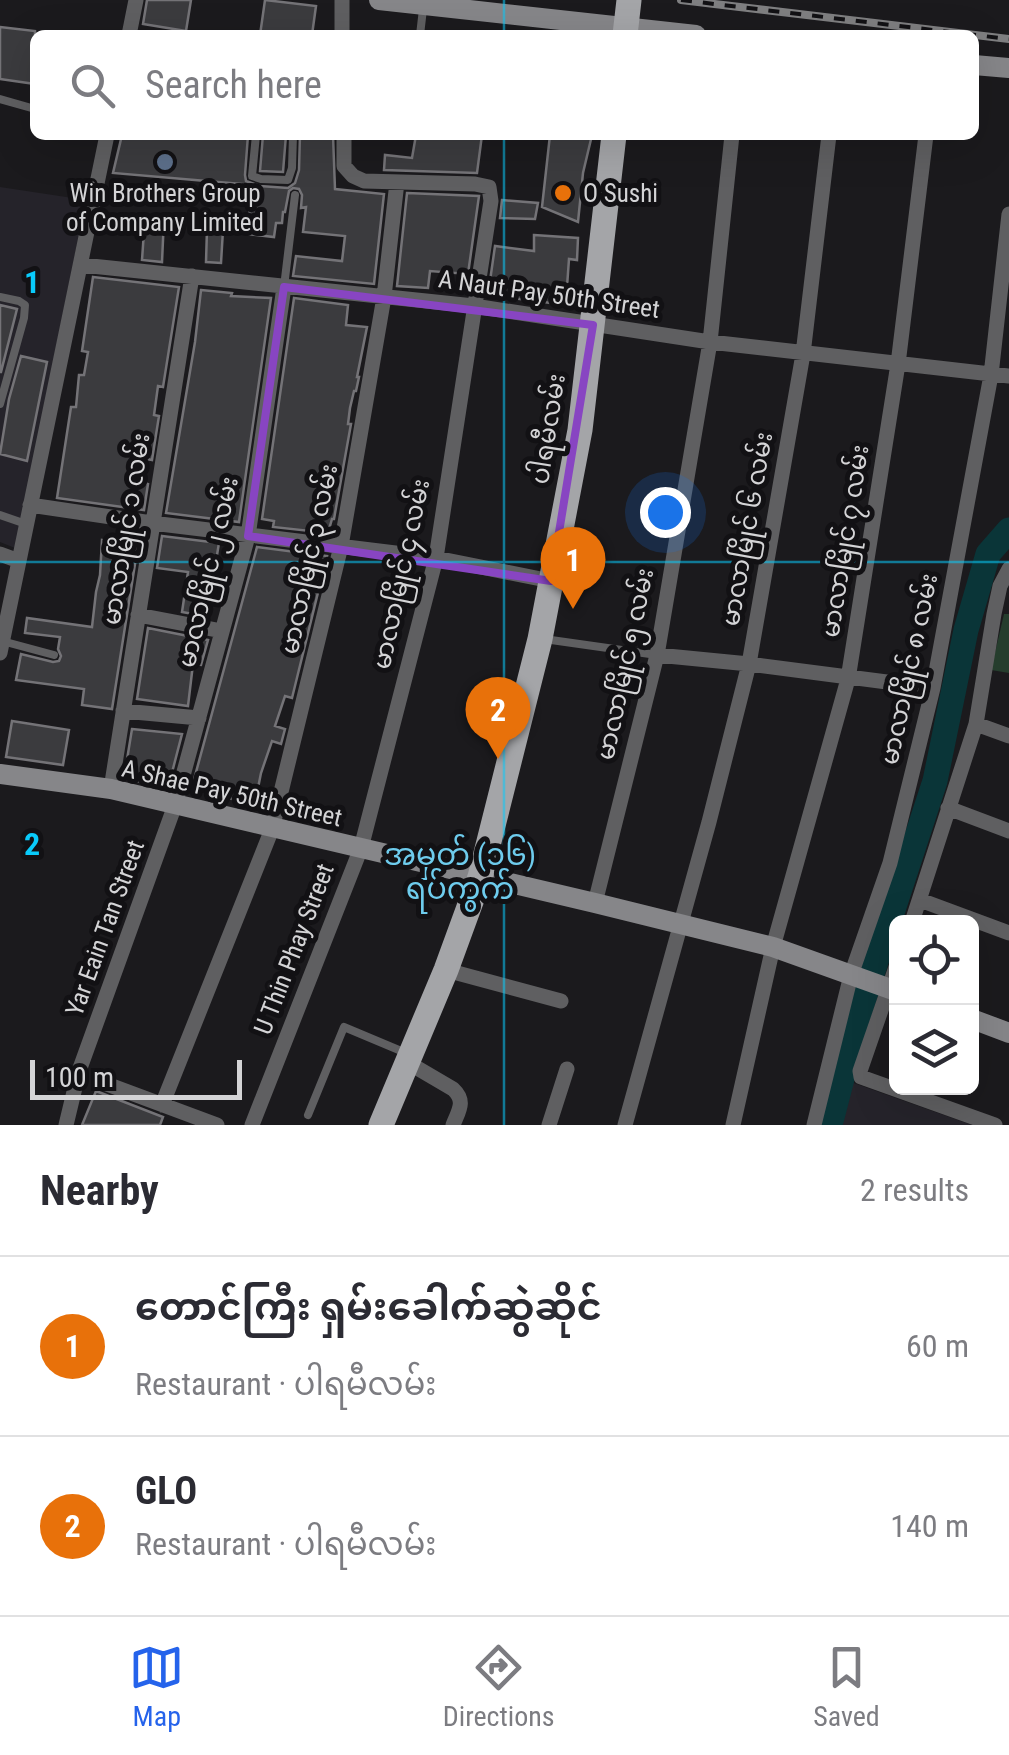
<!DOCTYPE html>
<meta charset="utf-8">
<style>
body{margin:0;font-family:"Roboto Condensed","Noto Sans Myanmar",sans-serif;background:#f2f2f3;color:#2b2b33}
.controls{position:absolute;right:30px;bottom:30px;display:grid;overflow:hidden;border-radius:15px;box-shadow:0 10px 40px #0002}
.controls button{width:90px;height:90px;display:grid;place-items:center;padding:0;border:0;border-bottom:2px solid #e1e1e2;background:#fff;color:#2b2b33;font:50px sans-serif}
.scale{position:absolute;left:30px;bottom:25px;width:212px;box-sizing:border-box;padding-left:10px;border:5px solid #d4d4d6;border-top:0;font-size:28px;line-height:35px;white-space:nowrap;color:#d4d4d6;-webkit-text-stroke:8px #121114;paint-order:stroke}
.you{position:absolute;left:665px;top:512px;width:35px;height:35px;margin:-25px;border:8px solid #fff;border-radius:50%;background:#1a73e8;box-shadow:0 0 0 15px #1a73e833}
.badge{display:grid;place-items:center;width:65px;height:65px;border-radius:50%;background:#2563eb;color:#fff;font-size:32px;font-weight:700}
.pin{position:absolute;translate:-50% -82px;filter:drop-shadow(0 2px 5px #0008)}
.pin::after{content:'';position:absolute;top:52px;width:35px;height:30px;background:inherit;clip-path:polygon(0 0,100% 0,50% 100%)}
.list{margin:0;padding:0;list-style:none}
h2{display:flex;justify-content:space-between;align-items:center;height:130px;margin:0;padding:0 40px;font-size:42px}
h2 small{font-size:32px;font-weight:400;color:#7c7c81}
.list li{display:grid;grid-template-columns:65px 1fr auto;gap:30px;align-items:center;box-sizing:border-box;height:180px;padding:0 40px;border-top:2px solid #e1e1e2}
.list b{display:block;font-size:38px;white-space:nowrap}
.list p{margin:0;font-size:32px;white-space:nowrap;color:#7c7c81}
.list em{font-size:32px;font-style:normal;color:#7c7c81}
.icon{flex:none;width:55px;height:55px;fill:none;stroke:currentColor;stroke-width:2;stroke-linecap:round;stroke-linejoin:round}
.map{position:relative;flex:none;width:1009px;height:1125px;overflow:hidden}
.search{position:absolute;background:#fff;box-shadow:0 10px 40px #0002;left:30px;right:30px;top:30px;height:110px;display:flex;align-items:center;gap:25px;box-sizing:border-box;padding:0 35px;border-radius:15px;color:#7c7c81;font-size:38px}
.sheet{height:490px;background:#fff}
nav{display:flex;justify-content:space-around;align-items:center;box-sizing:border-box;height:140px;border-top:2px solid #e1e1e2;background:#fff;font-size:28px;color:#7c7c81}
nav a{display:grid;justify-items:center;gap:5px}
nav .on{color:#2563eb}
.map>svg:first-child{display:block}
.built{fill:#25232a}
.green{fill:#253d2d}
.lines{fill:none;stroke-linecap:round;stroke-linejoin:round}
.river{stroke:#0a3538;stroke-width:25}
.building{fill:#3b3b3e;stroke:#747377;stroke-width:2.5}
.lane{stroke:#5f5f61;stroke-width:8}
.street{stroke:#5f5f61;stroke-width:15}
.secondary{stroke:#868689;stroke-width:20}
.primary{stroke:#a4a5a8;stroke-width:25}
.rail-casing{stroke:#7f7f81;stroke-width:8}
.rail{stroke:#121114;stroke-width:4;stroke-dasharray:11;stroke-linecap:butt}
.marked{fill:none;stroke:#8845c2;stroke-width:8;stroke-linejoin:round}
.grid{fill:none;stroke:#09cafa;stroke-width:2.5;stroke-opacity:0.55}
.service-dot{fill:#5c6f8a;stroke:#121114;stroke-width:4}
.food-dot{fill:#e8710a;stroke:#121114;stroke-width:4}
.labels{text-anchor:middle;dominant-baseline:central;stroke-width:10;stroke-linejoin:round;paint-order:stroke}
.poi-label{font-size:25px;fill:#d4d4d6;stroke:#121114}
.street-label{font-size:25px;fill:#d4d4d6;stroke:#121114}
.quarter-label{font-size:30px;fill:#6ecced;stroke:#121114}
.grid-label{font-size:32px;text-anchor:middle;font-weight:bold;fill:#09cafa;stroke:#121114;stroke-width:10;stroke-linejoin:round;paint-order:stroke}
</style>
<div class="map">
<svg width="1009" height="1125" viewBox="0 0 1009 1125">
<rect width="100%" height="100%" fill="#1b1a1d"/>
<path class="built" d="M0 187 86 200 15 548 0 542Z
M848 1081 972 1125H839Z"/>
<path class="green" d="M1004 614H1009V673L991 670Z"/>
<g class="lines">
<path class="river" d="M830 1125 858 1017 935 781 966 630 988 554 1009 530"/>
</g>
<path class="building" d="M147 0H191L186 31 143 24Z
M265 0 316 6 312 35H260Z
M0 27 35 31V84L0 79Z
M122 135H248L245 175 246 181 260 186 288 188 295 183 299 170 300 135H333L335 189 384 194 374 284 293 276 296 256 342 261 345 236 303 232 306 207 301 208 302 195 299 189 293 188 289 191 285 212H283L282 223H276L274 237 247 234 252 185 113 173Z
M263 135H286L283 172 260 171Z
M416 135H482L477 173 384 170 385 155 412 158Z
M550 135H592L583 173 578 222 542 207Z
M407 193 479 196 468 274 430 271 428 288 397 286Z
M502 200 538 203 535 219 500 218Z
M145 217 164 218 162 262 142 260Z
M207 229 223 230 221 263 206 262Z
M534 235 578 238 577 260 569 259 567 287 576 288 575 306 488 295 495 246 534 251Z
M93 277 179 287 163 387 158 386 154 415 159 416 152 460 147 459 142 482 148 484 144 510 57 498 71 407H76L79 375H84L88 352 82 351Z
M201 290 232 293 231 296 271 298 239 522 166 513 195 342Z
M294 298 348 305 346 325 367 327 357 377H359L356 391H354L350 408 348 424H351L334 519H332L328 533 273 527 274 521 262 519Z
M0 305 17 309 1 372H0Z
M21 356 47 362 27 461 0 454 9 399Z
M162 536 219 543 213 579H210L204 616 182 612 188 572 157 568Z
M102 540 138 545 112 709 82 705 84 689 16 680 21 654 53 662 59 661 61 656 58 649 60 637 25 633 27 618 92 627 96 592 100 575Z
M257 547 327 556 292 698 285 696 275 726 285 729 281 744 272 741 261 773 258 788 265 790 259 807 192 787Z
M148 628 208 640 201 665 193 664 188 706 137 699Z
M12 721 69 730 63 765 6 757Z
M132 729 182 734 168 788 124 778Z
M96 1091 163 1117 160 1125H82Z"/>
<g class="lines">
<path class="lane" d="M420 35 423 9
M0 99 35 109
M256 135 252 176 261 179 288 180 292 168 293 135
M284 287 295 195
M0 297 19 301 25 305 24 318 0 404
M0 515 26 524
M544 639 657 655
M2 641 54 655
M308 1115 344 1027 406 1053"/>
<path class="street" d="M342 0V35
M129 35 136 0
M82 265 474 306 710 342 1009 376
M30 505 152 523 436 558 551 581
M0 554 19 561
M138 615 222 631
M0 653 107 135
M657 655 749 664 933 688
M123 711 199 718
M976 724 1009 736
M111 789 192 276
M948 808 1009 831
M920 900 1009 933
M595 903 657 655 710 342 732 135
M912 922 976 724 994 614 1000 586 1009 569
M896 967 860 1071 861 1077 995 1125
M446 970 561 1001
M407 1062 453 1089C466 1101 459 1110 453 1125
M104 1083 217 1125
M162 1105 272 829 341 546 384 297 397 182
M66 1125 79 1071 175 805 248 536 284 287
M252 1125 361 848 436 558 491 201 489 187 475 184 364 181 353 176 344 166V135
M549 1125 567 1069
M625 1125 709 822 749 664 803 354 829 135
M733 1125 773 947 848 679 898 364 926 135
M814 1125 851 975 890 863 933 688 991 375 1009 214"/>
<path class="secondary" d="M379 0 696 35
M974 65 1009 68
M0 774 111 789 595 903 773 947 896 991
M972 1019 1009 1033"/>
<path class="primary" d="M625 35 629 0
M381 1125 446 970 480 877 540 639 580 430 614 135"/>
<defs>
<path id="rail" d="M681 0 1009 39"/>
</defs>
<use href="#rail" class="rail-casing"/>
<use href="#rail" class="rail"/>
</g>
<path class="marked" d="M284 287 593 325 551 581 248 536Z"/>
<path class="grid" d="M504 0V35M504 135V1125M0 562H1009"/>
<circle class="service-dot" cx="165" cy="162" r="10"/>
<circle class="food-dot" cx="563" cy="193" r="10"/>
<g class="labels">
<g class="poi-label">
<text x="165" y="193">Win Brothers Group<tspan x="165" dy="29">of Company Limited</tspan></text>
<text x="583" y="193" text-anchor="start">O Sushi</text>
</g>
<g class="street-label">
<text transform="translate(549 294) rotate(8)">A Naut Pay 50th Street</text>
<text transform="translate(548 429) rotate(-81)">ပါရမီလမ်း</text>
<text transform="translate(126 529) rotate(-81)">မာလာမြိုင် ၁ လမ်း</text>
<text transform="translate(747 529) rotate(-80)">မာလာမြိုင် ၆ လမ်း</text>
<text transform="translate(845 541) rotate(-81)">မာလာမြိုင် ၇ လမ်း</text>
<text transform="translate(309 559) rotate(-78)">မာလာမြိုင် ၃ လမ်း</text>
<text transform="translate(208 572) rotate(-77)">မာလာမြိုင် ၂ လမ်း</text>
<text transform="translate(401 574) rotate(-78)">မာလာမြိုင် ၄ လမ်း</text>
<text transform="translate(625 664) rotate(-78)">မာလာမြိုင် ၅ လမ်း</text>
<text transform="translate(909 669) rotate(-78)">မာလာမြိုင် ၈ လမ်း</text>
<text transform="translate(232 793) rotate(13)">A Shae Pay 50th Street</text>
<text transform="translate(105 928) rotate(-70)">Yar Eain Tan Street</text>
<text transform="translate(294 949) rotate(-69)">U Thin Phay Street</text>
</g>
<g class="quarter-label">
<text x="460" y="854">အမှတ် (၁၆)<tspan x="460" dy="34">ရပ်ကွက်</tspan></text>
</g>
</g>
<g class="grid-label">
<text x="32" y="293">1</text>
<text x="32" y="855">2</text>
</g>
</svg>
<div class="controls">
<button><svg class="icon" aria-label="locate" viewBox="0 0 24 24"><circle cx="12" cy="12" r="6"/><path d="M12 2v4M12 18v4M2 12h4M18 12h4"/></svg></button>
<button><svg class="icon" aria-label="layers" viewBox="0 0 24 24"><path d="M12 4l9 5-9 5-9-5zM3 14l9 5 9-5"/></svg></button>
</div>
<div class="scale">100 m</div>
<div class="you"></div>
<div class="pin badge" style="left:573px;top:609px;background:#e8710a">1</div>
<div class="pin badge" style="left:498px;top:759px;background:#e8710a">2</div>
<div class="search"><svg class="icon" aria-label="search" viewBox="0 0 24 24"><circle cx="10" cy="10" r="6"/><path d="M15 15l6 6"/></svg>Search here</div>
</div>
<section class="sheet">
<h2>Nearby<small>2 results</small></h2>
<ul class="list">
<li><span class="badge" style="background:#e8710a">1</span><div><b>တောင်ကြီး ရှမ်းခေါက်ဆွဲဆိုင်</b><p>Restaurant · ပါရမီလမ်း</p></div><em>60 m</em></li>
<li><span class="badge" style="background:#e8710a">2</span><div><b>GLO</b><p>Restaurant · ပါရမီလမ်း</p></div><em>140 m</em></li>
</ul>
</section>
<nav>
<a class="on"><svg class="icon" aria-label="map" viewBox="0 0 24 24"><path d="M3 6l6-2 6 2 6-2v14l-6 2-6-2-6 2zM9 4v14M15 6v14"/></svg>Map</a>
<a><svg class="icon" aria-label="directions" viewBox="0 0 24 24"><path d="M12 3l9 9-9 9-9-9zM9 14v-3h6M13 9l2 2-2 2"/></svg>Directions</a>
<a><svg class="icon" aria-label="saved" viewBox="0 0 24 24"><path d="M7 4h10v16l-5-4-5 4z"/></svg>Saved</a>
</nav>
